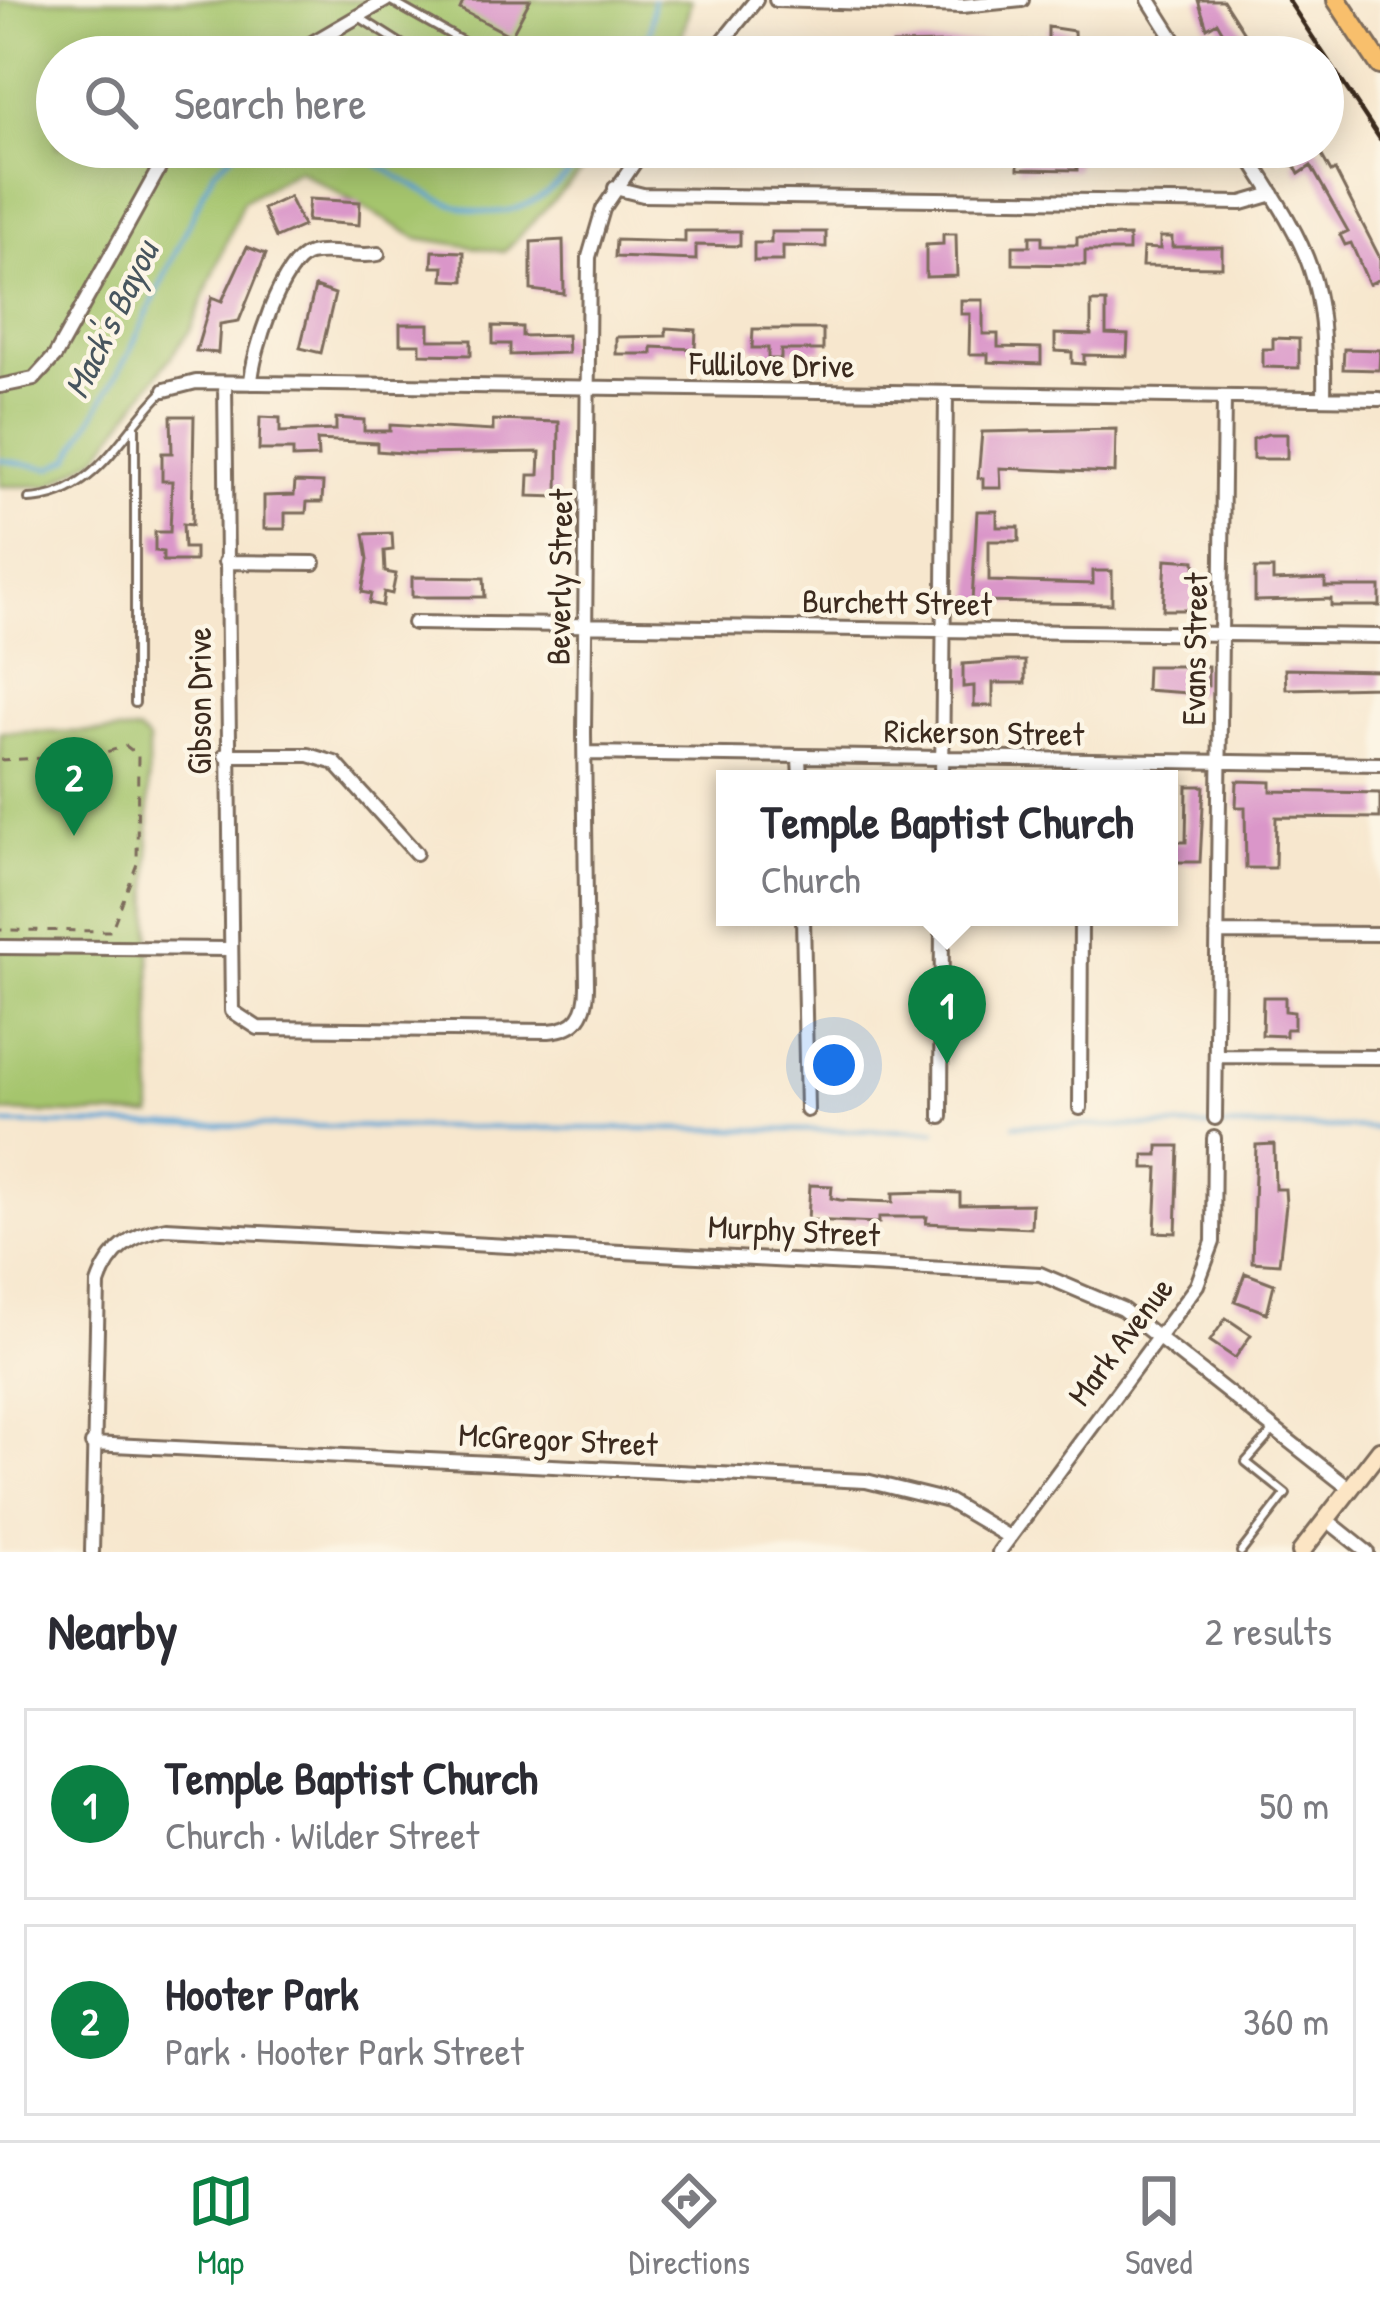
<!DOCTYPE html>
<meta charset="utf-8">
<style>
body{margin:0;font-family:"Patrick Hand",sans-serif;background:#f2f2f3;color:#2b2b33}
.you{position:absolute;left:834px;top:1065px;width:42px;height:42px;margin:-30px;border:9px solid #fff;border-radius:50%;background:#1a73e8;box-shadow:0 0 0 18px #1a73e833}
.badge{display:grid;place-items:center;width:78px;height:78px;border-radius:50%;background:#0b8043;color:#fff;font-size:39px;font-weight:700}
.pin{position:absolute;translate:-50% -99px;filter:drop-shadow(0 3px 6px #0008)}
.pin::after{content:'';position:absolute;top:63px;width:42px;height:36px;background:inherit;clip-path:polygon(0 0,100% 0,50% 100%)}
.popup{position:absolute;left:716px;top:770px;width:462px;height:156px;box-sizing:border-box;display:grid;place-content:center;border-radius:0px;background:#fff;filter:drop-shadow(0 3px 9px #0005);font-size:39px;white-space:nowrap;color:#7c7c81}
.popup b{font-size:45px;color:#2b2b33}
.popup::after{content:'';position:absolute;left:50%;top:100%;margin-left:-24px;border:24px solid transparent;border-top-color:#fff}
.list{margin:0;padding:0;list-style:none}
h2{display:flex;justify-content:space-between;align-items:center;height:156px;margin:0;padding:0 48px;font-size:51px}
h2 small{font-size:39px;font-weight:400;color:#7c7c81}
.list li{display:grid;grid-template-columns:78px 1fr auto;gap:36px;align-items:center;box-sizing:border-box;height:192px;margin:0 24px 24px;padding:0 24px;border:3px solid #e1e1e2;border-radius:0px}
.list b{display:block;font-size:45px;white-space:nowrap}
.list p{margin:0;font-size:39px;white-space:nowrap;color:#7c7c81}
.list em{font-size:39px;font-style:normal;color:#7c7c81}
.icon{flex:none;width:66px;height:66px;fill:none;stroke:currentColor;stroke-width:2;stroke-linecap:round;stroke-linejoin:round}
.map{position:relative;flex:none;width:1380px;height:1552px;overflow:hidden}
.search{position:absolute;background:#fff;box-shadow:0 6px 30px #0003;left:36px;right:36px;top:36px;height:132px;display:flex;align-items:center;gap:30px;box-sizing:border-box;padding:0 42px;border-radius:66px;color:#7c7c81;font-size:45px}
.sheet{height:588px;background:#fff}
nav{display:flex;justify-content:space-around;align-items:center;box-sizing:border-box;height:168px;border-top:3px solid #e1e1e2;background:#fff;font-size:33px;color:#7c7c81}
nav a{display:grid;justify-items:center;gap:6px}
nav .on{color:#0b8043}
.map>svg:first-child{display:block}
.green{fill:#a5c56d;stroke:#707846;stroke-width:3}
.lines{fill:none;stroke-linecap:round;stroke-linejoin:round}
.stream{stroke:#5ea5d4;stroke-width:4.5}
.building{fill:#da96c9}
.service-casing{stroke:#7d6c5c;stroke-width:12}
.minor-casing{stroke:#7d6c5c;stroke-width:18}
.secondary-casing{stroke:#7d6c5c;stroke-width:22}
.primary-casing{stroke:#7d6c5c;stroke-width:24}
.path{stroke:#7d6c5c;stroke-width:3;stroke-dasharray:9 9;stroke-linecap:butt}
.service{stroke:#fff;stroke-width:6}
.minor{stroke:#fff;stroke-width:12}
.secondary{stroke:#fce5c4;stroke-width:16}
.primary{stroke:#f8bf6c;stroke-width:18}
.rail{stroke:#3b2a1e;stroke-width:4.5}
.labels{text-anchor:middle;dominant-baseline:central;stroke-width:9;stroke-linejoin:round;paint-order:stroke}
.street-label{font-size:33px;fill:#3b2a1e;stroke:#fcf5e5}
.water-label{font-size:36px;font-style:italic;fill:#47555e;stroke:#fcf5e5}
</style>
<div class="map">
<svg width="1380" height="1552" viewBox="0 0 1380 1552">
<rect width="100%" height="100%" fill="#fcf5e5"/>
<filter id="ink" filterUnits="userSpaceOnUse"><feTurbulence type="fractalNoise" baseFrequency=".00833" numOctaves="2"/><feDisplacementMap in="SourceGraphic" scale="24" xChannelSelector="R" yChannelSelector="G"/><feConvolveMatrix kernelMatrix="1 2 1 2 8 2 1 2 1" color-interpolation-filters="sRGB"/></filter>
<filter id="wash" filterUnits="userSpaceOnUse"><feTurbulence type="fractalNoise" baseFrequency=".004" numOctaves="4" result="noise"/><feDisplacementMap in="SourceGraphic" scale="48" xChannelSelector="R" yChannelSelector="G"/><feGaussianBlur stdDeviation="2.7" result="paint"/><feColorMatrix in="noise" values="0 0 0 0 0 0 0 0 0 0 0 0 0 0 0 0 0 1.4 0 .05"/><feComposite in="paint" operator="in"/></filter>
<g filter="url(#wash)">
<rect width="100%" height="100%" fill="#f7e7ce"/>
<path class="green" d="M0 0H691L677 57H57V147H604L504 252 417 238 298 170 243 201 191 329 98 456 49 486H0Z
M0 732H138L148 741 152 1116 0 1112Z"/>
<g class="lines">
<path class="stream" d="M639 57 651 28 653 0
M347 147C446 202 503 261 592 147
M0 460 51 468 70 458 128 355 214 170 241 147
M0 1124 935 1131
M1014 1125 1380 1128"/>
</g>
<g id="blocks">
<path class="building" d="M464 0H530L511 36 460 9Z
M1198 0H1223L1255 50 1242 57H1218L1232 48 1217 22 1207 28Z
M1048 27 1074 31 1075 57H893V44L1048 41Z
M1018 147H1031V156L1077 155V170L1018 169Z
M1296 147H1317L1331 172 1335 170 1380 258V279L1369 284 1351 243 1345 245 1340 235 1348 231 1311 166 1299 174 1293 163 1302 158Z
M289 197 303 226 276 238 263 209Z
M309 199 360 202 359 225 307 221Z
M685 231H740V246L696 245V260L615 257 616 240 685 242Z
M771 232H826V247L783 246V261H754V243H771Z
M943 234H956L957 276 926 277V245L943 244Z
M1030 236H1042V245H1077V237L1129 236V251H1085V265L1013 264V246H1030Z
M1160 237H1172V247H1222V267L1142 266 1143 248 1160 249Z
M563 240 564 294 531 290V242Z
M247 247 266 254 239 321 220 324 218 353 196 351 212 297 222 301Z
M433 251 464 252V281L443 280 444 267H432Z
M315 287 335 294 321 353 300 348Z
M961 300H983V334H998V347L1041 348V364L988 362V354H969L970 314H961Z
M1091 302H1106V334L1128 335 1127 356 1084 355V364L1072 363V352L1055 351V334L1091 335Z
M400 324H429V340H471V355L420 354V344H400Z
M493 326 522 327V336L567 335 568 353 510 355V344H493Z
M666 328 696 330 695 349 652 347V354H616V337L666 336Z
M753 329H823V350H781V359H768V348H752Z
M1273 338 1299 339V368L1263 367V349H1273Z
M1344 349 1380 350 1379 370 1343 369Z
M171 416H194L192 525 183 524 184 548H195V561H163V552L155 551V532H170L172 481H162V453H172Z
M260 417 280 418V432L336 430V418L364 420V431H390V425L493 431V420L559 422 558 497 528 496 529 475H539L540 452 415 454 377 451V443L317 440 318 457 293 458V450H259Z
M1116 429 1115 473 1000 468 1001 488H983V478H978L982 432Z
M1268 434H1287V459H1253V439Z
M295 482 323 483 322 502H307L306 513H285V529H264V496L294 495Z
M977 511H997V527H1019V541H989V581L1093 584V571H1112V604L972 602Z
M392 533 393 550 384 551 385 572 396 574 392 594 384 592 382 606 369 603 371 594 362 592 368 559 364 534Z
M1166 559 1195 561 1197 610H1163Z
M1255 569H1273V581L1325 579V587H1380V606H1331V599L1255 601Z
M412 577 484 578 485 597H412Z
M1007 661H1025V683H993V706H974V686L963 687V664Z
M1147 666H1208V686L1201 687V694L1146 690Z
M1285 669 1380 671V687L1286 689Z
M1237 781 1271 782V791L1380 793V818L1276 817 1275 868H1246L1245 807H1236Z
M1187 786H1204L1200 862H1169V842H1186Z
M1263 997H1285V1011L1294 1012V1029H1286V1036L1262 1035Z
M1274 1144 1275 1189H1285L1286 1205 1279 1264 1252 1262 1256 1145Z
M1158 1146H1179L1176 1233 1155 1232 1158 1168H1144V1155H1158Z
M810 1185 832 1186 831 1198 840 1200 893 1202V1193L928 1192 960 1193V1205L1032 1204 1031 1228 926 1223 927 1217H879V1223L808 1220Z
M1245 1273 1274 1284 1267 1313 1235 1301Z
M1226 1318 1251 1335 1235 1358 1210 1341Z"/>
</g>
</g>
<g filter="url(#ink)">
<use href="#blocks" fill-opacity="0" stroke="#7d6c5c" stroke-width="3"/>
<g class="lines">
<defs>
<path id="service" d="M389 0 490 57
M359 17 422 57
M322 41 349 57
M135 426V703
M29 499C97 496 121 432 165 390
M1241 1552 1286 1494 1246 1462 1275 1429"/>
<path id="minor" d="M776 0 962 6 1022 0
M1149 0 1185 57
M288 57 386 0
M710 57 756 0
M1243 147C1309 251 1326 272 1324 398
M615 188 643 195 1242 203 1273 194
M225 383 232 1011 258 1028 549 1031C578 1029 587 1013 587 986L584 733 589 257 603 209 645 147
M251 383C252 355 281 261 310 254 331 249 355 258 378 254
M0 386 34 379 55 356 171 147
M165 390 196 382 1380 399
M225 562 314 563
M414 623 1380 636
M587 753 1380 764
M225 755H309L335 763 416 853
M799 757 800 779
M942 779 946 393
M803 917 807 1110
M1217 933 1380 934
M0 947 228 949
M1216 1056 1380 1057
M1080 1108 1081 917
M941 1117 942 917
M1215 1118 1224 397
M92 1444 866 1481 948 1501 1009 1537
M1327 1520 1367 1552
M92 1552 98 1284C109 1251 131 1234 166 1228L1040 1274 1122 1309 1350 1489
M999 1552 1197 1285 1213 1242 1214 1138"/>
<path id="secondary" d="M1301 1552 1380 1450"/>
<path id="primary" d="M1337 0 1380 65"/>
</defs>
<use href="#service" class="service-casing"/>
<use href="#minor" class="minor-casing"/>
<use href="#secondary" class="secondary-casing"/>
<use href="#primary" class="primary-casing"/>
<path class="path" d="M0 760 93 756 126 746 138 755 137 864 111 931 0 930"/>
<use href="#service" class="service"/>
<use href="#minor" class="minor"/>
<use href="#secondary" class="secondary"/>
<use href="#primary" class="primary"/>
<path class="rail" d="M1288 0 1380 139"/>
</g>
</g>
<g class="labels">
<g class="street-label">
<text transform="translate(772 364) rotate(1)">Fullilove Drive</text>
<text transform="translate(559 577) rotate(-89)">Beverly Street</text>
<text transform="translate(897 602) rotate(1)">Burchett Street</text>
<text transform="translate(1194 649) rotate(-89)">Evans Street</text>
<text transform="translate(199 701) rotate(-90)">Gibson Drive</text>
<text transform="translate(984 732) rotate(1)">Rickerson Street</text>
<text transform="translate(794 1230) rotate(3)">Murphy Street</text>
<text transform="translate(1120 1341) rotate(-53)">Mark Avenue</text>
<text transform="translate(558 1439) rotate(3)">McGregor Street</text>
</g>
<g class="water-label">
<text transform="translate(110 319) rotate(-64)">Mack's Bayou</text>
</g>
</g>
</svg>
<div class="you"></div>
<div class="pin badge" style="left:947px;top:1064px">1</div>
<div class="popup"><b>Temple Baptist Church</b>Church</div>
<div class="pin badge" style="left:74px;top:836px">2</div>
<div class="search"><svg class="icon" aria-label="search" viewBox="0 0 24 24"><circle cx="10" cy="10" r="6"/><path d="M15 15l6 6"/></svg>Search here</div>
</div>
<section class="sheet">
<h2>Nearby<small>2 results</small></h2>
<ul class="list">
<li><span class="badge">1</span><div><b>Temple Baptist Church</b><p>Church · Wilder Street</p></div><em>50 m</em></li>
<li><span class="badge">2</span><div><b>Hooter Park</b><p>Park · Hooter Park Street</p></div><em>360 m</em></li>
</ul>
</section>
<nav>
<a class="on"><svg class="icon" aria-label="map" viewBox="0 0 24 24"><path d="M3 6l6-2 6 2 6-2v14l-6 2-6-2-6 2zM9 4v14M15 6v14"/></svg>Map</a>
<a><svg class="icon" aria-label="directions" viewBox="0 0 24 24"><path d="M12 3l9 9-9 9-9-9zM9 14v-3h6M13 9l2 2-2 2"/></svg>Directions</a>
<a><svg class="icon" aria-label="saved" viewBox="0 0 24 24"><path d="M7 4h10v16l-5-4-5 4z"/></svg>Saved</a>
</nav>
